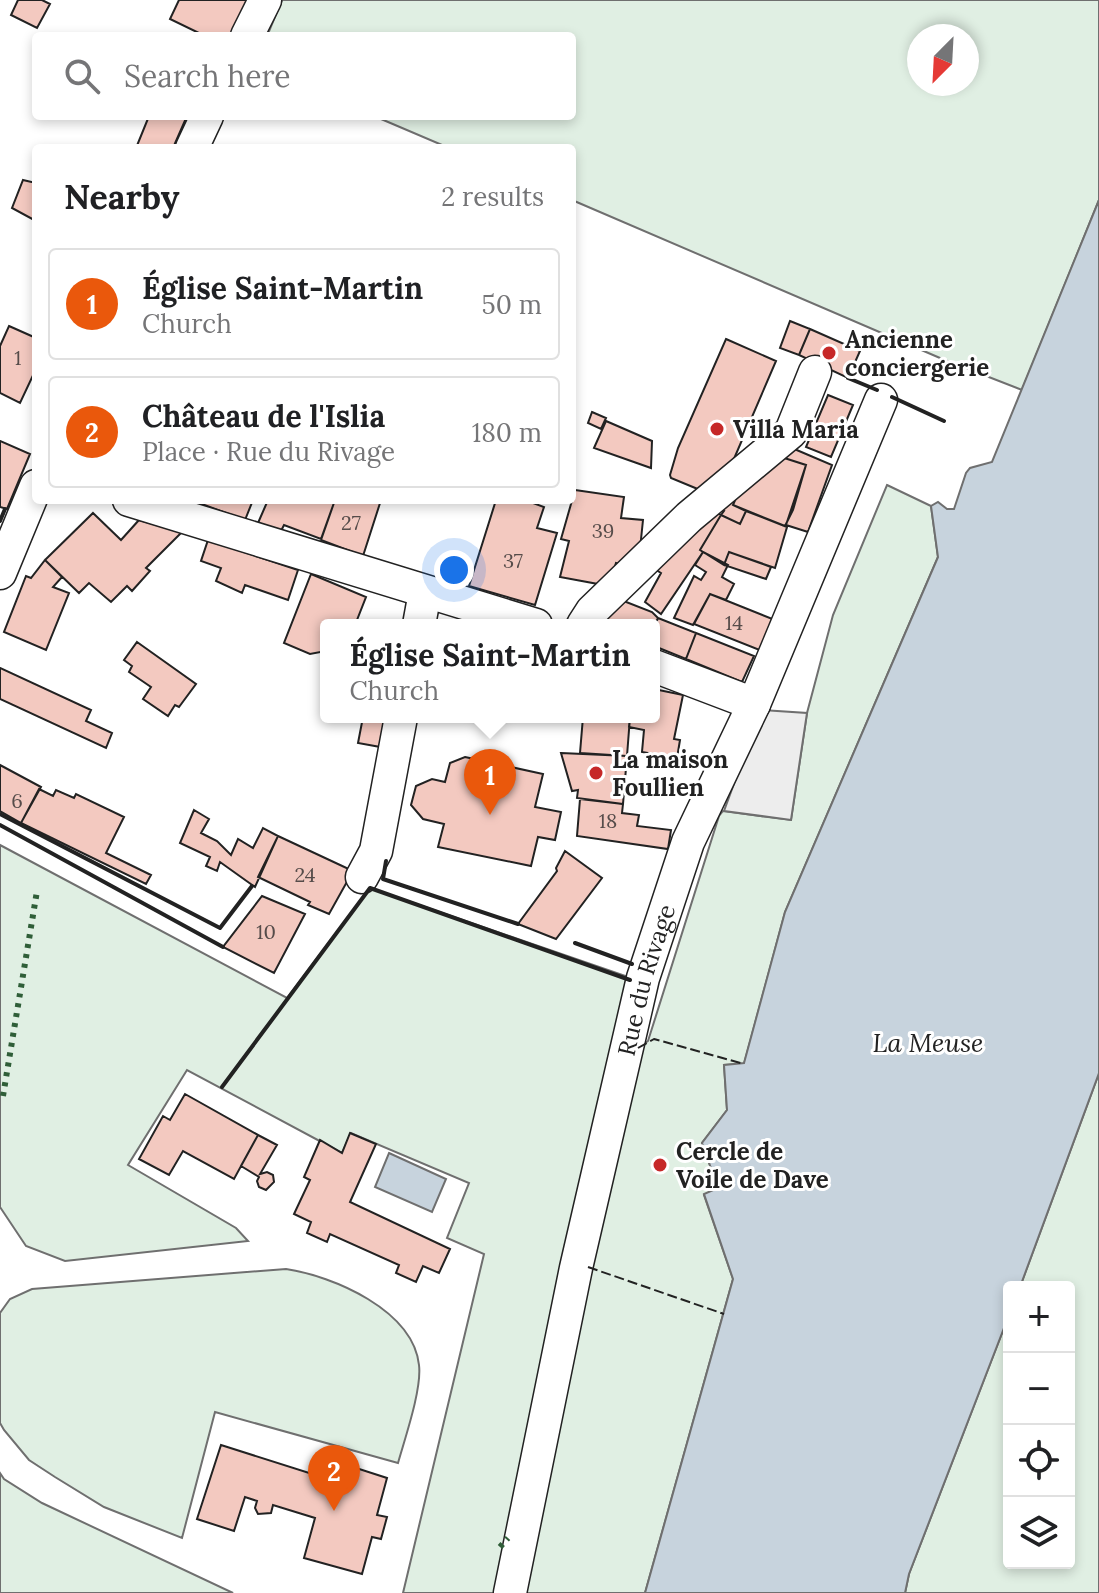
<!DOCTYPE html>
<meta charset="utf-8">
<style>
body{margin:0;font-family:Lora,serif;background:#f6f6f6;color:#202124}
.controls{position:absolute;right:24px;bottom:24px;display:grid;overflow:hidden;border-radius:8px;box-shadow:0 4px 12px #0003}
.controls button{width:72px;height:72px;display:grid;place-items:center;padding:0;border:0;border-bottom:2px solid #e0e0e0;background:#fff;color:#202124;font:40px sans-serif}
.compass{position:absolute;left:907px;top:24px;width:72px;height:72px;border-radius:50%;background:#fff;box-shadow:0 4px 12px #0003;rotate:204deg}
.you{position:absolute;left:454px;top:570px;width:28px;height:28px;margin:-20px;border:6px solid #fff;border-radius:50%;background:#1a73e8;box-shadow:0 0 0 12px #1a73e833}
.badge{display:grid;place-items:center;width:52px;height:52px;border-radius:50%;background:#ea580c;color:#fff;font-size:26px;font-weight:700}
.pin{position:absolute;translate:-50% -66px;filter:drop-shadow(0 2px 4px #0008)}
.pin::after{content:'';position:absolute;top:42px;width:28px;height:24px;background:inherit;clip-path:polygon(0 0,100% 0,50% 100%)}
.popup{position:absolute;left:320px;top:619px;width:340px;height:104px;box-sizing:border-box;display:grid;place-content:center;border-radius:8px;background:#fff;filter:drop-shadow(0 2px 6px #0005);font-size:26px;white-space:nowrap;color:#757577}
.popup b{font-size:30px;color:#202124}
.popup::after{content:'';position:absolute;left:50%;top:100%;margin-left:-16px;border:16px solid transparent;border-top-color:#fff}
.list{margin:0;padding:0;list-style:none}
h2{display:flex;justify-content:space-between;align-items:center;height:104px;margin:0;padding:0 32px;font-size:34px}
h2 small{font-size:26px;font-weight:400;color:#757577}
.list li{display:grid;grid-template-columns:52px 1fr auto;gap:24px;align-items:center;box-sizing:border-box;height:112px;margin:0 16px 16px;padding:0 16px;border:2px solid #e0e0e0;border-radius:8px}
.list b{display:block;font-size:30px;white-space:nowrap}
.list p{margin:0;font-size:26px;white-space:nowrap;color:#757577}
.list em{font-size:26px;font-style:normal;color:#757577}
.icon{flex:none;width:44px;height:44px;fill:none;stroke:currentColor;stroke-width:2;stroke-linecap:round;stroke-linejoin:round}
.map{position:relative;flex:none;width:1099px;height:1593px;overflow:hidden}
.search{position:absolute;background:#fff;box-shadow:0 4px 12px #0003;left:32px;top:32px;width:544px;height:88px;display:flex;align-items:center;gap:20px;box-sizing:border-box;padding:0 28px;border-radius:8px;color:#757577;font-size:30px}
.panel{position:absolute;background:#fff;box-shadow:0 4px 12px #0003;left:32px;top:144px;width:544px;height:360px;border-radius:8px}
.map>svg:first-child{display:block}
.green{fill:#e0efe3;stroke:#6f6f6f;stroke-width:2;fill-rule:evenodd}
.parking{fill:#ededed;stroke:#6f6f6f;stroke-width:2}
.water{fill:#c7d3dd;stroke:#6f6f6f;stroke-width:2}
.building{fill:#f3c9c0;stroke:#222;stroke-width:2}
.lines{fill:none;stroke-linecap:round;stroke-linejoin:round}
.street-casing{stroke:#222;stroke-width:35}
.street{stroke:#fff;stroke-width:32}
.hedge{stroke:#2f5e38;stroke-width:6;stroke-dasharray:4 6;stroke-linecap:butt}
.fence{stroke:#222;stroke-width:2;stroke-dasharray:10 4;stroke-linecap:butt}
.wall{stroke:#222;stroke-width:4}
.poi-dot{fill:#c62828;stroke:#fff;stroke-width:3}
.labels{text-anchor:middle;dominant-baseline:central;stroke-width:6;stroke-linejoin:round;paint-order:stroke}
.number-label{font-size:20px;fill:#564c4a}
.poi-label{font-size:24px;font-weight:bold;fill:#222;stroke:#fff;text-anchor:start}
.street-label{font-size:24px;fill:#222;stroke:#fff}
.water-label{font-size:26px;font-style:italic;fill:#222;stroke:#fff}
</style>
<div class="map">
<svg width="1099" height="1593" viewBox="0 0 1099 1593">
<rect width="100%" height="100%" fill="#fff"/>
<path class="green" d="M282 0H1099V200L1022 390 940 358 572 200V148H449L374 116H572V36H267ZM919 36H967V84H919Z
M887 485 931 506 938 557 785 912 744 1064 724 1065 727 1110 702 1143 718 1188 704 1195 733 1279 645 1593H525L637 1049 648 1041 719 816 723 811 791 820 807 713 833 615Z
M0 845 287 998 370 888 631 978 496 1593H403L484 1254 447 1238 469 1183 351 1133 342 1153 187 1070 128 1165 236 1228 248 1241 65 1261 26 1246 0 1207Z
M1099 1073V1593H905L909 1574 1009 1315V1563H1069V1287H1020Z
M286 1269C333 1276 413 1310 419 1365 422 1389 405 1438 398 1463L215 1412 182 1538 104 1507 55 1477 29 1460 4 1430 0 1423V1313L10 1299 32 1289Z
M0 1473 4 1479 42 1503 233 1593H0Z"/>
<path class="parking" d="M761 710 807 713 791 820 724 811Z"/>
<path class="water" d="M1099 200V1073L1020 1287H1009V1315L909 1574 905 1593H645L733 1279 704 1194 718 1188 702 1143 727 1110 724 1065 744 1063 785 912 938 557 931 506 938 502 947 509H954L966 473 970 468 992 462Z
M389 1153 446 1179 432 1212 375 1187Z"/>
<path class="building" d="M18 0H42L50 4 37 28 11 15Z
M179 0H249L232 36H205L170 19Z
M149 116H187L173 148H136Z
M23 180 36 183V221L12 208Z
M790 321 810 329 799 355 780 348Z
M9 326 36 338V369L20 403 0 393V346Z
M810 329 860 351 848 378 799 355Z
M726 339 776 361 727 475 705 492 671 478 670 475 678 448Z
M828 395 853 405 831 457 806 447Z
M592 412 606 418 601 429 588 423Z
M606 421 652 441 651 468 594 448Z
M0 441 30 454 7 509 0 507Z
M792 448 832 465 808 532 786 525 806 465 778 456Z
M778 456 806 465 793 510 785 526 733 505 745 476Z
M744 479 733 505 746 511 740 524 721 515 724 511 711 505Z
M575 490 624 497 621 518 643 520 640 549 628 566 616 563 609 586 560 577 569 541 561 539Z
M191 500H253L245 520Z
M268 500H335L321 539 284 525 281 531 258 523Z
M335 500H381L363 556 321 540Z
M496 500H525L544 507 537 528 557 533 535 605 469 586Z
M708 509 721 515 700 550 703 552 661 614 645 602 661 573 650 566Z
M746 511 787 527 775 568 729 552 724 565 700 550 721 515 740 524Z
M93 513 121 540 139 520 182 532 146 568 150 571 132 591 127 586 111 602 89 583 79 593 45 560Z
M208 540 298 570 288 600 245 585 242 593 216 581 221 568 201 561Z
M703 552 728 565 722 577 734 584 726 600 710 594 693 625 674 618 694 576 701 580 706 572 695 565Z
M729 552 771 567 766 579 724 565Z
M45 560 62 577 53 587 69 593 46 650 4 632 26 576 31 578Z
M311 574 366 597 355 625H326V651L310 654 284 643Z
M710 594 775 620 762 651 694 624Z
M616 598 652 612 658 618 654 627V625L600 624Z
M658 618 696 633 686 659 654 646V627Z
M696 633 754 656 742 682 686 659Z
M137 642 196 684 179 707 175 705 168 716 143 699 151 687 129 672 132 666 124 660Z
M0 668 91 710 86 721 112 733 106 748 0 699Z
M654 689 683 695 674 739 680 740 677 758 642 752 644 730 629 727 630 717H654Z
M363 717 391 719 386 748 358 743Z
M583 717H630L627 756 580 753Z
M561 753 627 756 623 804 577 798 578 790 572 791Z
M465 757 543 774 535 807 561 812 555 840 538 837 531 866 438 847 444 824 423 819 411 805 416 786 432 779 445 782 450 763Z
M0 765 41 787 21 823 0 811Z
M39 789 53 796 56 790 74 798 76 794 124 817 106 853 151 875 146 884 21 823Z
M580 799 623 804 622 813 639 815 637 826 671 830 668 849 577 836Z
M194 810 209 819 201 833 217 841 231 855 238 839 253 848 263 828 278 836 255 887 220 862 217 871 206 866 210 857 180 843Z
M278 836 353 871 329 914 308 905 310 902 258 877Z
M565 851 602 878 556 939 518 924 557 871 556 868Z
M262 896 305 914 274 973 223 947Z
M185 1094 258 1135 234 1179 183 1151 169 1175 139 1159 163 1116 170 1120Z
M350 1133 376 1144 350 1202 450 1249 439 1273 423 1266 416 1282 396 1273 399 1265 330 1234 327 1242 307 1233 311 1222 294 1214 310 1180 304 1177 320 1140 342 1153Z
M258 1135 277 1145 260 1174 267 1172 273 1175 274 1182 266 1190 259 1187 257 1181 259 1177 241 1166Z
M221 1445 328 1479 332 1466 349 1471 350 1466 387 1478 377 1515 387 1517 381 1539 372 1537 362 1574 304 1558 315 1518 273 1505 271 1513 258 1514 255 1508 257 1501 245 1497 234 1531 197 1519Z"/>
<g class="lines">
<defs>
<g id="street">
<path d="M247 36 265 0"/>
<path d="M192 148 207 116"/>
<path d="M129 500 536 625"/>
<path d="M0 573 36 486"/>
<path d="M419 625 425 592"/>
<path d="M583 625 592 611 689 517 791 432 815 372"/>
<path d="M654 666 754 704"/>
<path d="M362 877 376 851 401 717"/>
<path id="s1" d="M510 1593 576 1268 643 978 688 842 754 704 881 400"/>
</g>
</defs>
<use href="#street" class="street-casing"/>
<use href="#street" class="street"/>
<path class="hedge" d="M3 1096 37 891
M500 1547 508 1538"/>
<path class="fence" d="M638 1048 654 1039 744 1064
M588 1267 724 1314"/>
<path class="wall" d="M848 378 877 390
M892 397 944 421
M0 521 5 509
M0 814 220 928 252 886
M0 825 223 947
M386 861 383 879 518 924
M575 943 632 964
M222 1087 370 888 630 980"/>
</g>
<g class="poi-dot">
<circle cx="829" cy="353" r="8"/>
<circle cx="717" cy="429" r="8"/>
<circle cx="596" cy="773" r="8"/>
<circle cx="660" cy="1165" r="8"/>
</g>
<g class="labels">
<g class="number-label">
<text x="18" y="357">1</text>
<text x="351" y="522">27</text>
<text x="603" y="530">39</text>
<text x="513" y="560">37</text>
<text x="734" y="622">14</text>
<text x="17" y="800">6</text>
<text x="608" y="820">18</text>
<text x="305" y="874">24</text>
<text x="266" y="931">10</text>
</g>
<g class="poi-label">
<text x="845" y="339">Ancienne<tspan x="845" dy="28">conciergerie</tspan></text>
<text x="733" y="429">Villa Maria</text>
<text x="612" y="759">La maison<tspan x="612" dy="28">Foullien</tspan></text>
<text x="676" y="1151">Cercle de<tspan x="676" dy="28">Voile de Dave</tspan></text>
</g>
<g class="street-label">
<text stroke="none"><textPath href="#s1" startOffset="628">Rue du Rivage</textPath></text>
</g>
<g class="water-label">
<text x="928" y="1042">La Meuse</text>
</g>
</g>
</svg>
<div class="controls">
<button>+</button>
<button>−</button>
<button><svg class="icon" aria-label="locate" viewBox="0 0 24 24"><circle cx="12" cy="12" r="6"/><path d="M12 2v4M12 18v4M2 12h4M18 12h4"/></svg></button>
<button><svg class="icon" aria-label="layers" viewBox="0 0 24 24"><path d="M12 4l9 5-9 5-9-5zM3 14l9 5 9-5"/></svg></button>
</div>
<svg class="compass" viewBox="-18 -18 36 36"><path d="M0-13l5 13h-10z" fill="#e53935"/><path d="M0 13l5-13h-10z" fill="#757577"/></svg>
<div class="you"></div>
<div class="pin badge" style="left:490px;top:815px">1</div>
<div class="popup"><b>Église Saint-Martin</b>Church</div>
<div class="pin badge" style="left:334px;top:1511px">2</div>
<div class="search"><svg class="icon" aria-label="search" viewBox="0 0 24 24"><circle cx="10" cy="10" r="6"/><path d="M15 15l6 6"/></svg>Search here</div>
<section class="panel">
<h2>Nearby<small>2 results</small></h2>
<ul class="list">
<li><span class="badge">1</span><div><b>Église Saint-Martin</b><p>Church</p></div><em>50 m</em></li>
<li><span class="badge">2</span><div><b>Château de l'Islia</b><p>Place · Rue du Rivage</p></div><em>180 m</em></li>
</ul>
</section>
</div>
